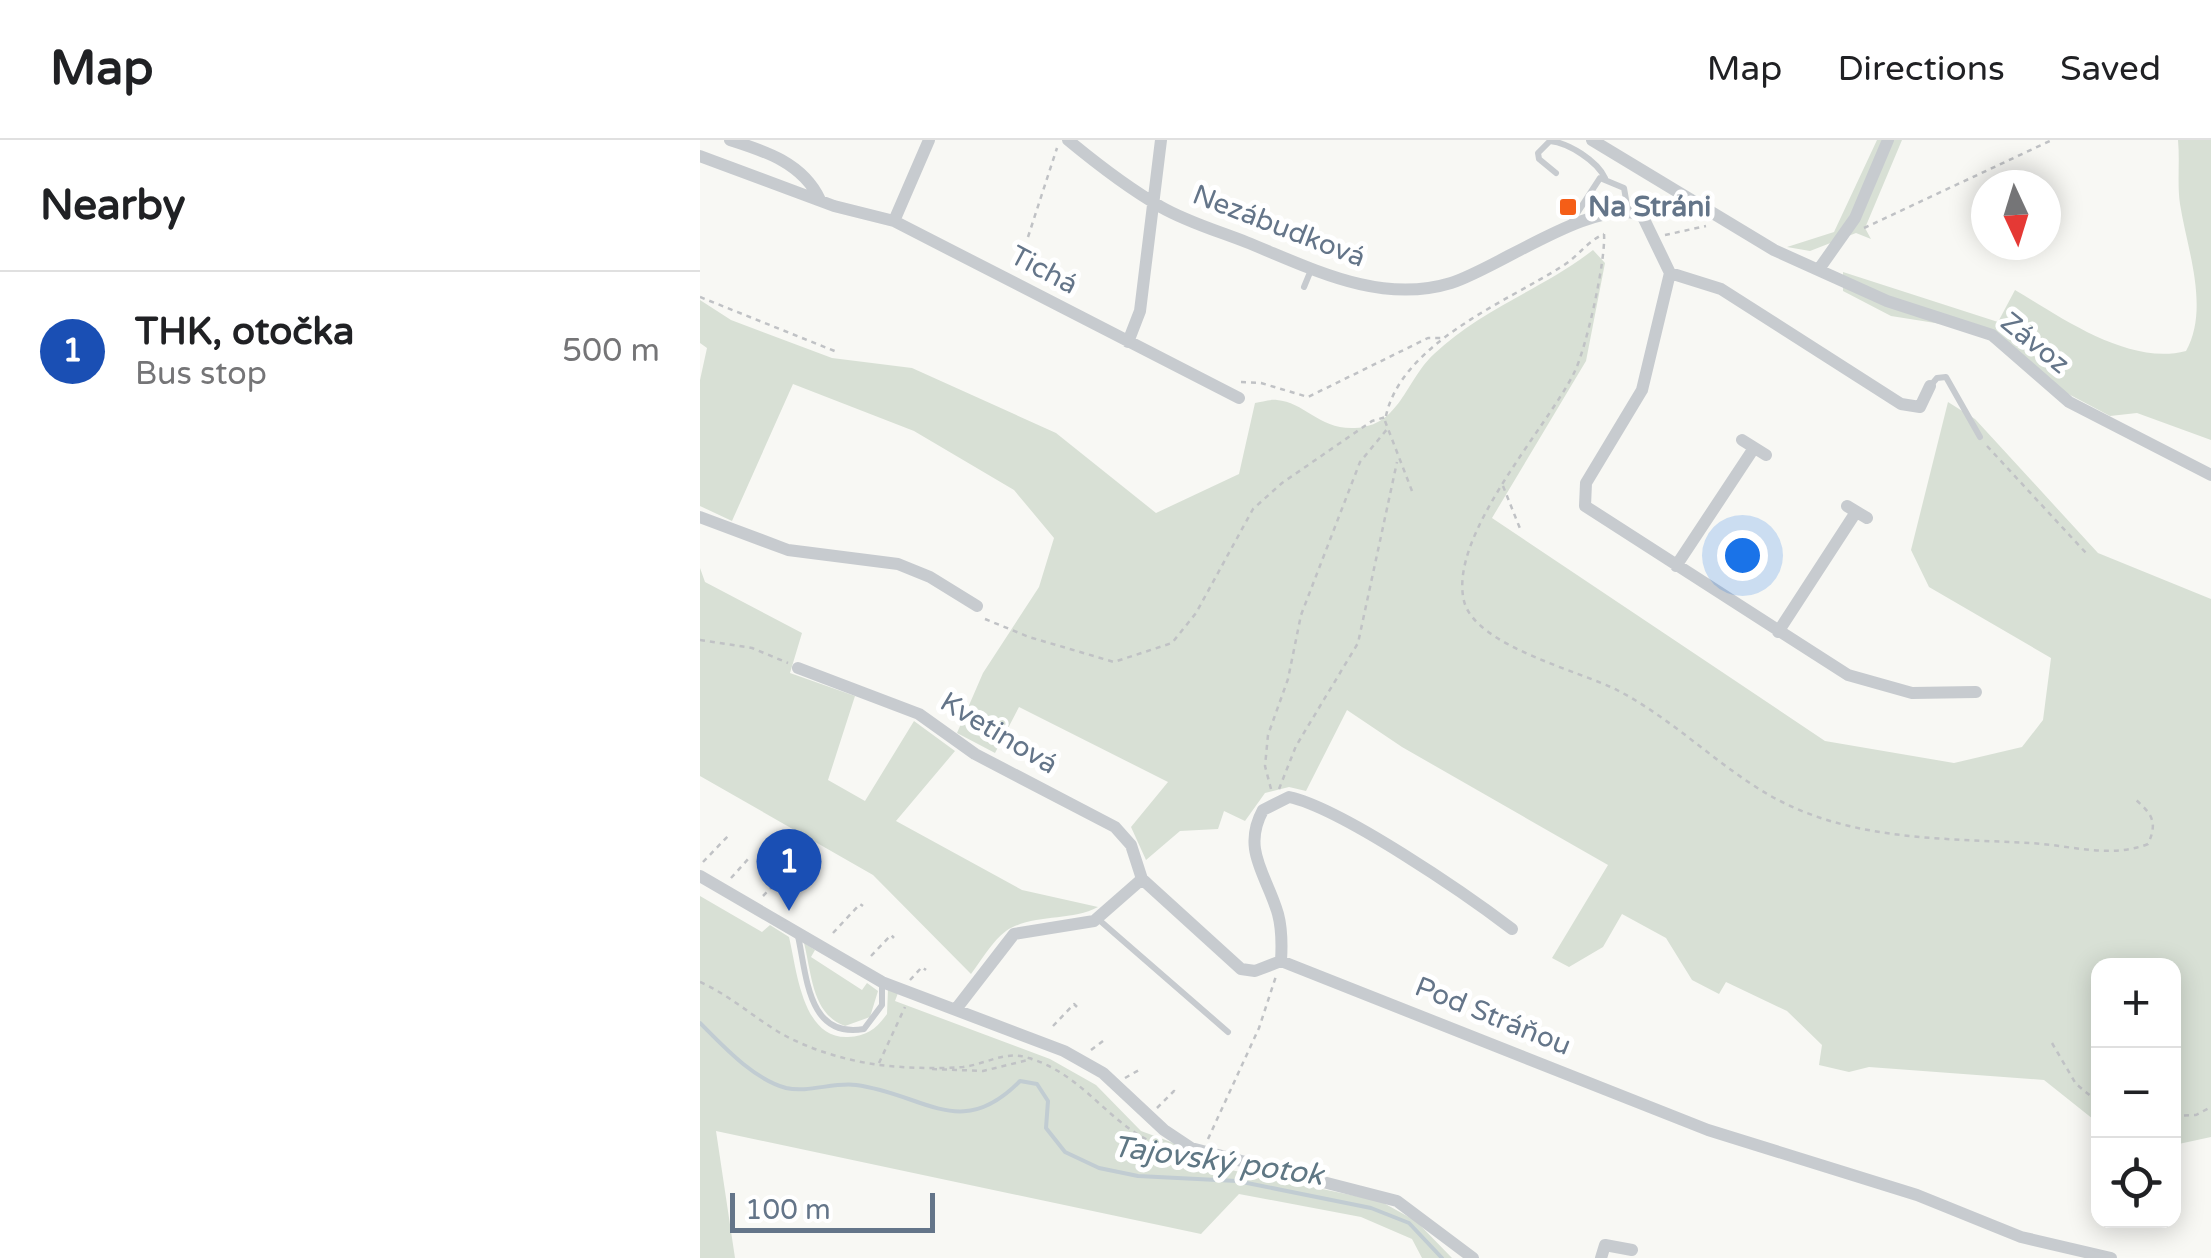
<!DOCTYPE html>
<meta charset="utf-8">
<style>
body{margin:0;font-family:"Varela Round",sans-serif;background:#f6f6f6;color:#202124}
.controls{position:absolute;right:30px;bottom:30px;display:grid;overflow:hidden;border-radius:20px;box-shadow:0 5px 25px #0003}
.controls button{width:90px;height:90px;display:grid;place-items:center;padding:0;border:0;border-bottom:2px solid #e0e0e0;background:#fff;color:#202124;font:50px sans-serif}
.compass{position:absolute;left:1271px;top:30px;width:90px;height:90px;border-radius:50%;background:#fff;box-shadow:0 5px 25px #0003;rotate:176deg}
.scale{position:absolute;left:30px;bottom:25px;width:205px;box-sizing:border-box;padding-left:10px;border:5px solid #647589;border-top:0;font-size:28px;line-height:35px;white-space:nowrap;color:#647589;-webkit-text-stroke:8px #fff;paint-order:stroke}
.you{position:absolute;left:1042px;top:415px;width:35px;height:35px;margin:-25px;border:8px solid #fff;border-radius:50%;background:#1a73e8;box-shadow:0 0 0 15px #1a73e833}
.badge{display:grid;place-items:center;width:65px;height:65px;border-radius:50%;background:#f55e17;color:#fff;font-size:32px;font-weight:700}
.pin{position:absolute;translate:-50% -82px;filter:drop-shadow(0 2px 5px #0008)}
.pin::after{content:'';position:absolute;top:52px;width:35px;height:30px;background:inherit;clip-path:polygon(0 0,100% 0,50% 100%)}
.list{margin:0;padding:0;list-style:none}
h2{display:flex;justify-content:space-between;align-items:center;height:130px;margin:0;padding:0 40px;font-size:42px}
h2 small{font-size:32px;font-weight:400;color:#757577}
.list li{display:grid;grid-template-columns:65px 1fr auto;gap:30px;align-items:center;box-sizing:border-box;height:160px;padding:0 40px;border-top:2px solid #e0e0e0}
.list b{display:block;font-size:38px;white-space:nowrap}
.list p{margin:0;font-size:32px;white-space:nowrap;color:#757577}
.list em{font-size:32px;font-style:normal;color:#757577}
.icon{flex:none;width:55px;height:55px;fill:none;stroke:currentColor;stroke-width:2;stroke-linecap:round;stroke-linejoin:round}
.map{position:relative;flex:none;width:1511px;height:1118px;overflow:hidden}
header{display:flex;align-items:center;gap:60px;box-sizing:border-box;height:140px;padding:0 50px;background:#fff;border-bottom:2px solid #e0e0e0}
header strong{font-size:48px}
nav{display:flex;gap:55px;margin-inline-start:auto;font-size:35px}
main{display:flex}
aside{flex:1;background:#fff}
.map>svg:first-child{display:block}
.green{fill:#d8e0d5}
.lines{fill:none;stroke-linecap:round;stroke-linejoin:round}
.stream{stroke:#c1ccd2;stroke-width:4}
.path{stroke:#c0c2c5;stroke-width:2.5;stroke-dasharray:5 5;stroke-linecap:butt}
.service{stroke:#c7cbcf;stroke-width:6}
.minor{stroke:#c7cbcf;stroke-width:12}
.poi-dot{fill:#f55e17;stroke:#fff;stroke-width:4}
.labels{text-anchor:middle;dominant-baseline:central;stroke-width:10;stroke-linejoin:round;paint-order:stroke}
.poi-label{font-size:28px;font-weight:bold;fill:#647589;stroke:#fff;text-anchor:start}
.street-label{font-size:28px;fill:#647589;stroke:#fff}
.water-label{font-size:30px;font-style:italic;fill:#5f7784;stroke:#fff}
</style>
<header>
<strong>Map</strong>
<nav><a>Map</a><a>Directions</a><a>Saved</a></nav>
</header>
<main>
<aside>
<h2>Nearby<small></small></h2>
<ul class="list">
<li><span class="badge" style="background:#1a4fb4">1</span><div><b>THK, otočka</b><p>Bus stop</p></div><em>500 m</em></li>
</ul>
</aside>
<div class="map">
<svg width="1511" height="1118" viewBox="0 0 1511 1118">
<rect width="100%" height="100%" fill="#f8f8f4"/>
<path class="green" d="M1177 0H1202L1165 88 1171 99 1156 93 1110 111 1087 107 1134 92Z
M1478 0H1511V300L1437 273 1410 276 1357 248 1273 189 1191 176 1143 151V132L1298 182 1315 150C1362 178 1429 226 1486 211 1510 168 1487 109 1480 64 1477 43 1480 21 1478 0Z
M893 110 905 123 886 221 792 378 1125 601 1254 623 1322 607 1343 580 1351 518 1229 447 1211 410 1248 262 1275 279 1398 413 1511 459V997L1474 1005V826H1398V983L1344 940 1169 927 1149 932 1119 925 1122 905 1087 871 1026 842 1019 854 992 840 966 798 922 774 903 807 869 827 852 818 908 725 702 607 647 570 606 651 589 647 565 653 545 681 524 671 518 689 480 691 446 720 431 687 468 642 319 567 295 613 257 593 283 533 339 447 354 398 314 350 214 291 93 244 32 381 0 366V240L7 208 0 203V160L31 180 132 218 212 228 356 293 456 373 539 334 555 263C561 262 571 259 577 260 604 262 620 290 655 288 700 286 705 241 734 214 781 169 843 149 893 110Z
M0 428 5 442 102 493 90 533 155 556 128 640 165 661 214 581 255 611 196 681 322 750 398 767C370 782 333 773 306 791 293 800 281 821 271 834L173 735 0 636Z
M0 756 62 792 70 785 89 797C97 830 102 899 148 897 167 896 176 889 187 874L188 849 198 853 195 861 350 919 396 945 441 991 528 1023 526 1029 680 1061 716 1081 752 1118H722L712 1099 661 1077 539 1054 501 1094 16 991 35 1118H0Z
M104 803 115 810 111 817 162 850 167 843 178 851 170 877 145 886C112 874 112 835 104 803Z"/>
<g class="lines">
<path class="stream" d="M0 883C23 906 53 939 86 948 108 953 134 942 156 945 225 954 260 1002 320 941L337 944 348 961 346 988 365 1012 399 1028 438 1036 537 1041 671 1068 709 1083 742 1118"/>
<path class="path" d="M958 75 978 66
M1164 88 1352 0
M904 94C906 120 886 210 874 233 846 289 748 396 764 461 775 506 880 531 917 550 969 577 1010 618 1059 649 1141 701 1237 698 1330 703 1370 705 1410 719 1448 704 1458 682 1452 674 1435 659
M965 95 1006 86
M328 97 357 8
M0 157 137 212
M541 242 561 243 608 257 728 198H741
M1287 306 1386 413
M803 346 821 391
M712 351 685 281C697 205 806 162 861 127 878 117 886 102 904 94
M285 479 329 497 414 522 472 503 496 473 553 369 582 343 672 281 686 277
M0 500 52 508 88 523
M571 649 565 626 568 595 588 539 601 475 660 322 688 288
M579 649 596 606 658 503 697 322
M3 722 29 695
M31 738 50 717
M63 756 75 744
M133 793 160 764 163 766
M171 816 191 795 194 798
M210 840 222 827 226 830
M0 842C29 855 51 875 77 891 107 909 144 920 179 925 206 928 236 929 263 927 287 924 305 910 329 918 385 935 411 988 461 1006
M353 886 374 864 377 867
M1352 903 1376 944 1398 962
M391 910 407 898
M179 923 205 867
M232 929 283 931 332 919
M425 938 439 930
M457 968 474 951 478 955
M1474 976 1496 975 1511 967
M508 999 559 888 576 836"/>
<path class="service" d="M856 33 839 19 838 13 850 1C869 3 897 21 905 38
M872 81 900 38 924 48 928 71
M604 147 611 130
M1231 245 1237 238 1246 237 1280 297
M398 779 528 892
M98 796C107 837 108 899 164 889L182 865V842"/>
<path class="minor" d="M30 0C65 11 103 23 120 60
M368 0C397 24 428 48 461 67 487 82 518 91 546 102 611 128 679 165 751 143 797 129 895 56 942 75L970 133 942 250 886 343 885 366 1148 535 1212 553 1276 552
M892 0 1074 110 1187 161 1292 195 1369 262 1511 335
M0 16 134 66 194 81 539 258
M194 81 229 0
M1119 129 1155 78 1188 0
M970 133 1021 149 1201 264 1220 267 1230 246
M428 202 440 171 461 0
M1042 300 1066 315
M1147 366 1167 378
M0 377 88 410 198 424 230 437 277 466
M976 426 1054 308
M1078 492 1156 372
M98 528 219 574 275 614 415 687 431 705 442 739 541 829 555 831 581 821
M0 736 182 842 364 911 403 933 464 990 491 1008 697 1061 773 1118
M581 821 1008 990 1217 1055 1321 1097 1411 1118
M581 821C582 805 582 789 578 774 567 735 541 710 563 670L589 657C641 668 766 754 812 789
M256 869 314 794 394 781 442 739
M901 1118 905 1105 932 1110"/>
</g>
<rect class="poi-dot" x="858" y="57" width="20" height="20" rx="5"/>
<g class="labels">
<g class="poi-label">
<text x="888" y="67">Na Stráni</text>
</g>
<g class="street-label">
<text transform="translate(579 86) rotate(21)">Nezábudková</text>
<text transform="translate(344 130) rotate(28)">Tichá</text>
<text transform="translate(1335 203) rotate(39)">Závoz</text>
<text transform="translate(299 593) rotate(31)">Kvetinová</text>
<text transform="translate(793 876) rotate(22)">Pod Stráňou</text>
</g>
<g class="water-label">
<text transform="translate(518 1021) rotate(8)">Tajovský potok</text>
</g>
</g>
</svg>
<div class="controls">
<button>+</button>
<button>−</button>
<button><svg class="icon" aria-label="locate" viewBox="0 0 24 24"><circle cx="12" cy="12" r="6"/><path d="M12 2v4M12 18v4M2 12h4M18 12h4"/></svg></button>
</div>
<svg class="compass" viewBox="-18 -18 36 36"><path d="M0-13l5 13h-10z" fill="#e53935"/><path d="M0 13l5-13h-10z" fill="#757577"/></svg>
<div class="scale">100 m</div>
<div class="you"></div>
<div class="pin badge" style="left:89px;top:771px;background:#1a4fb4">1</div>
</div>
</main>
